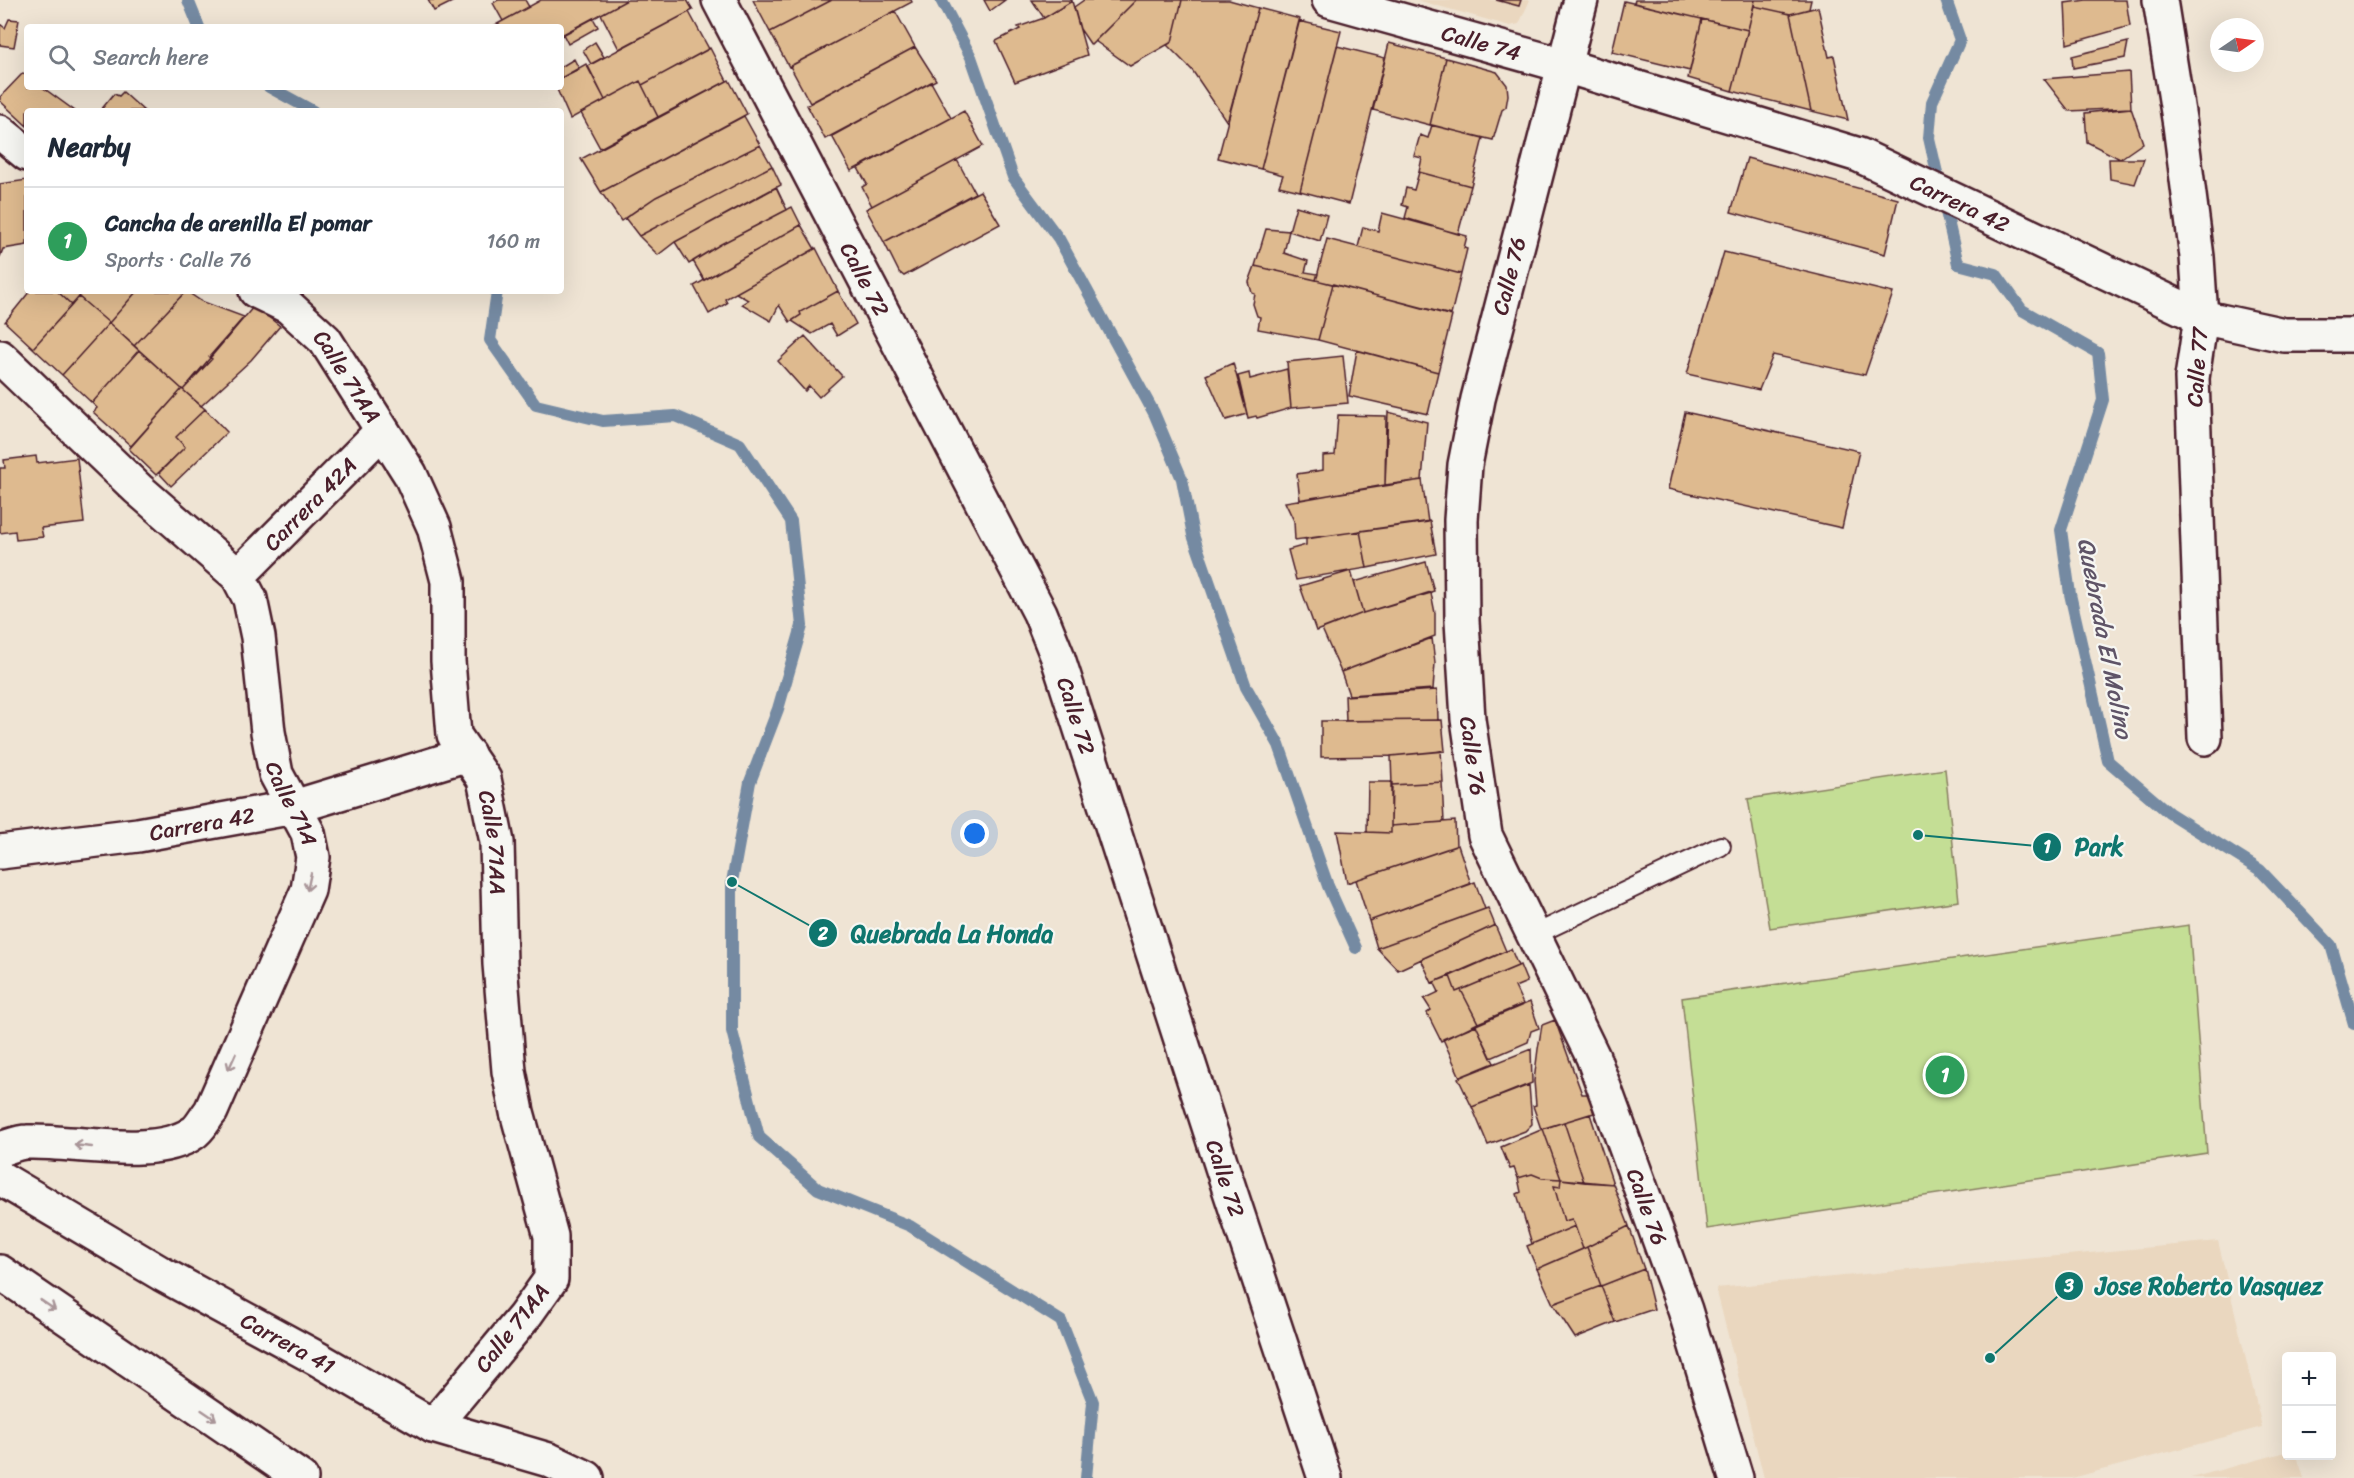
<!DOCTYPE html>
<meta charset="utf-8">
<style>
body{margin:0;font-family:Sriracha,sans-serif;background:#f6f6f7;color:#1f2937}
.controls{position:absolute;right:18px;bottom:18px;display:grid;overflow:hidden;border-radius:6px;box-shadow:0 6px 24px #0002}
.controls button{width:54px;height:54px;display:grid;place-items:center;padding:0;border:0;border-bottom:2px solid #e0e1e3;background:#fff;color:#1f2937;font:30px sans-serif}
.compass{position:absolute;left:2210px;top:18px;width:54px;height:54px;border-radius:50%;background:#fff;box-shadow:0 6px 24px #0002;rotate:77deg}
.you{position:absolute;left:975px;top:834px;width:21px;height:21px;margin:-15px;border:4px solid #fff;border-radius:50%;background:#1a73e8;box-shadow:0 0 0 9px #1a73e833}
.badge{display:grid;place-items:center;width:39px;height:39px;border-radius:50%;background:#c8321e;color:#fff;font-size:20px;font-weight:700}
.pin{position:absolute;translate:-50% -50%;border:3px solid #fff;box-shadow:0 2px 6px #0006}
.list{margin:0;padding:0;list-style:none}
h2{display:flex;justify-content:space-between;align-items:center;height:78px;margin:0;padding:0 24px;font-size:26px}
h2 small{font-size:20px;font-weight:400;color:#747a83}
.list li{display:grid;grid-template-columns:39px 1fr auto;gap:18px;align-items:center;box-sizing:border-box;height:108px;padding:0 24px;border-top:2px solid #e0e1e3}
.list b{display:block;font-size:22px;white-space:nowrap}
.list p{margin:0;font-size:20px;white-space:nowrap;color:#747a83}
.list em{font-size:20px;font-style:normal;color:#747a83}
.icon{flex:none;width:33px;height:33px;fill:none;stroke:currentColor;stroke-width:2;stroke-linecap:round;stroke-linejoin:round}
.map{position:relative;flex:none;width:2354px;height:1478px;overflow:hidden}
.search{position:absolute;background:#fff;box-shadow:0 6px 24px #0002;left:24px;top:24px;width:540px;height:66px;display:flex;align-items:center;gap:15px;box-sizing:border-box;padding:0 21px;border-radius:6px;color:#747a83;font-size:22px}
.panel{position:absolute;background:#fff;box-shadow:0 6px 24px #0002;left:24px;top:108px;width:540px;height:186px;border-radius:6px}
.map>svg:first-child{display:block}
.built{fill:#ead7bf}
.green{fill:#c4de95;stroke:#877e60;stroke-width:1.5}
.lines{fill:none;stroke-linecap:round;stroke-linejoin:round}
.stream{stroke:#758aa2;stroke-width:12}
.building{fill:#deba8f;stroke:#4a1f2b;stroke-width:1.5}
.service-casing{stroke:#4a1f2b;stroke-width:22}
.minor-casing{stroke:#4a1f2b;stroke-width:38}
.tertiary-casing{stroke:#4a1f2b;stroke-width:38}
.secondary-casing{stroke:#4a1f2b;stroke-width:38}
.service{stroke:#f6f6f2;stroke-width:18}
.minor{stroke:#f6f6f2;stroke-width:33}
.tertiary{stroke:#f6f6f2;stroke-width:33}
.secondary{stroke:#f6f6f2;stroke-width:33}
.oneway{stroke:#a99598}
.labels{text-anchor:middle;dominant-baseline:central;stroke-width:4.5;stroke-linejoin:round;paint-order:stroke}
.street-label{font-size:22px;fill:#4a1f2b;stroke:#f6f6f2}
.water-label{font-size:24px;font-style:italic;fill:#5f5467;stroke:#f6f6f2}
.leader{fill:none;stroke:#0f766e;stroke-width:2}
.callout-dot{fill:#0f766e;stroke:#f6f6f2;stroke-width:2}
.mark-label{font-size:18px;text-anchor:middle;font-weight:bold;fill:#fff}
.callout-label{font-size:24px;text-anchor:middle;font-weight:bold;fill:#0f766e;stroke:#f6f6f2;stroke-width:4.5;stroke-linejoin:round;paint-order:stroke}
</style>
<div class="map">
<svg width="2354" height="1478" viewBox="0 0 2354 1478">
<rect width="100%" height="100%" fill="#efe4d4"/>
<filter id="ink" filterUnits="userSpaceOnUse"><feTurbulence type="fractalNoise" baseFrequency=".0167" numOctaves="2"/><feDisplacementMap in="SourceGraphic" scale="12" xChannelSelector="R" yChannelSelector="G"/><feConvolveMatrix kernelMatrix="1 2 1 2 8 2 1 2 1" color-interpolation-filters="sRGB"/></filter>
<g filter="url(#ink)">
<path class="built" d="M1417 0H1530L1519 24 1510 26Z
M2218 1241 2262 1427 2072 1478H1764L1716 1288Z
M2286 1452V1456H2297L2304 1478H2191Z"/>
<path class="green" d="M1945 769 1959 901 1770 928 1748 799Z
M2189 925 2207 1153 1707 1229 1682 998Z"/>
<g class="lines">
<path class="stream" d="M188 0 199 27
M941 0 971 57 1013 177 1059 239 1154 413 1182 479 1193 535 1246 687 1279 745 1328 886 1356 948
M1946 0 1960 40 1932 102 1929 138 1958 264 1996 274 2022 310 2098 353 2103 400 2061 530 2070 594 2108 761 2169 813 2260 870 2331 945 2354 1024
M269 87 313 111
M497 291 490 340 536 405 603 421 675 416 740 444 791 521 802 626 778 709 750 782 732 882V1031L759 1137 818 1189 910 1226 1061 1321 1093 1402 1086 1478"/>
</g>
<path class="building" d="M428 0H456L434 11Z
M498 0H525L529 7 503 21 493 3Z
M541 0H627L561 36V27H492Z
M627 0H687L693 10 619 49 601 14Z
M753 0H832L770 32Z
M832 0H911L912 2 789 67 770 32Z
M984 0H1005L990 11Z
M1032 0H1072V1L1044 18Z
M1084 0H1136L1091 45 1080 29 1074 7Z
M1136 0H1182L1172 42 1130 66 1095 41Z
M1182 0H1229L1258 8 1227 122 1192 70 1167 45 1172 42Z
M1496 0H1521L1519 6Z
M1635 0H1755L1748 30 1634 3Z
M1755 0H1811L1809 9 1790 14 1754 6Z
M2086 0H2126L2130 26 2067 44 2065 3Z
M1072 1 1087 55 1015 82 996 41 1020 29 1018 27 1044 18Z
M1624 1 1702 19 1690 71 1612 52Z
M1754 6 1790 14 1811 111 1732 91Z
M1818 7 1829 57 1834 56 1848 120 1811 111 1790 14Z
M1258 8 1300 19 1261 169 1218 158Z
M895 11 915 47 810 103 790 66Z
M689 12 709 49 642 85 640 81 605 100 588 66Z
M593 18 598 27 568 44 563 34Z
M9 19 19 20 14 47 0 45V24L5 28Z
M1702 19 1748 30 1732 91 1688 78Z
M1299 21 1341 31 1300 191 1279 186 1283 175 1261 169Z
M595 42 604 57 591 64 583 50Z
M2128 42 2125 58 2073 68 2072 56Z
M1389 43 1446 58 1430 125 1373 110Z
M1337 46 1385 58 1349 204 1300 191Z
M915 47 936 80 825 139 807 105Z
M710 48 727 81 658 117 642 85Z
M1446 58 1497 72 1507 85 1508 95 1506 107 1502 110 1493 140 1430 125Z
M574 59 579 69 561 78V67Z
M586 64 605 100 570 119 556 87H561V78Z
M2129 72 2131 108 2069 111 2044 79Z
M23 73 27 76V87H42L75 111H27V126L0 101V97Z
M729 80 747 114 601 192 581 159Z
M640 81 658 117 600 148 581 113Z
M931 82 951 118 851 171 832 136Z
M123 92 144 111H100L114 94 119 96Z
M2131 108 2143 143 2120 159 2087 142 2085 113Z
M964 111 983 146 872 206 862 187 867 184 858 168Z
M744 116 760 145 656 197 621 221 601 192Z
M1432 125 1483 138 1471 186 1419 172 1422 158 1414 156 1420 135 1428 138Z
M760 145 772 166 639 236 625 218 656 197Z
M1747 158 1898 199 1885 254 1731 212Z
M2109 159H2144L2135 184 2110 179Z
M957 160 975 193 884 242 866 209Z
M772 166 781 185 675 242 658 255 639 236Z
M1419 172 1471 186 1458 234 1405 218 1408 207 1402 205 1406 188 1414 190Z
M27 180V245L3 249 0 257V184Z
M776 187 787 210 721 244 689 264 675 242Z
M980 191 1000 224 904 276 899 272 884 242Z
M1296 206 1327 215 1320 241 1289 231Z
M792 207 801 225 704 280 693 261 721 244Z
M1382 213 1467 236 1464 248 1467 249 1461 274 1358 247 1363 227 1378 231Z
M801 225 815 249 725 299 727 303 709 314 694 286Z
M1266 229 1289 231 1284 253 1308 261 1305 272 1318 274 1316 280 1255 266Z
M1327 239 1461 274 1451 315 1316 280Z
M816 248 838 291 800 312 801 315 790 322 779 305 771 321 742 304 748 300 736 293Z
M1724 252 1893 293 1865 375 1773 355 1759 390 1687 374Z
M1255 266 1333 284 1318 340 1258 329 1260 317 1257 316 1253 304 1255 294 1252 293 1249 282Z
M1333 284 1452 316 1438 372 1318 340Z
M30 291H57L72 305 33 348 5 322Z
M57 291H84L72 305Z
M84 291H137L109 323 79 297Z
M137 291H186L134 346 109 323Z
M186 291 201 301 244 317 209 357 212 359 183 390 134 346Z
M838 291 856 324 837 336 830 324 812 334 792 321 801 315 800 312Z
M79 297 109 323 62 375 33 348Z
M254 306 280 326 251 360 201 406 183 390Z
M109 323 139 350 92 403 62 375Z
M805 336 842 376 819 397 809 386 805 391 778 361Z
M139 350 182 389 131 446 93 412 97 408 92 403Z
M1357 350 1438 372 1428 414 1349 396Z
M1343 356 1348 403 1291 408 1287 362Z
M1233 363 1247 414 1226 420 1206 375Z
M1287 369 1291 408 1257 418 1256 416 1248 418 1238 376 1249 373 1250 379Z
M182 389 205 409 176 437 185 447 156 475 129 449Z
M205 409 227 432 171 486 159 473 185 447 176 437Z
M1388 412 1427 422 1422 480 1385 485Z
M1685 412 1859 451 1842 528 1668 489Z
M1338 415 1386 416 1385 485 1300 500 1297 474 1323 470V456L1335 455Z
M36 456 37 463 77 458 84 523 41 528 43 537 16 540 15 531 0 533V468H5L4 460Z
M1422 480 1428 522 1295 540 1294 521 1285 502Z
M1430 521 1436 554 1367 568 1360 531Z
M1360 531 1367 568 1296 580 1288 550 1306 545V539Z
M1426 562 1434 591 1363 613 1354 582Z
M1351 571 1363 613 1316 631 1300 586Z
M1431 593 1435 613V636L1341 672 1322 629 1363 613Z
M1432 638 1435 663 1433 689 1349 695 1341 672Z
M1437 690 1438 720 1346 721 1345 696Z
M1442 720 1445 751 1391 756 1321 757V721Z
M1441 751 1443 782 1392 785 1391 756Z
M1368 782H1391V833L1367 832Z
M1442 782 1444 822 1391 826 1392 785Z
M1455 821 1456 846 1347 883 1337 831 1391 833V826Z
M1458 845 1471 884 1369 921 1356 880Z
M1475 882 1485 909 1377 948 1369 921Z
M1488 908 1495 925 1398 970 1377 948Z
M1495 925 1506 951 1432 983 1421 959Z
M1511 949 1518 966 1456 992 1450 976Z
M1520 965 1527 982 1515 987 1523 1004 1478 1023 1461 990Z
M1450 976 1456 992 1461 990 1478 1023 1441 1041 1427 1013 1431 1010 1424 999 1439 992 1434 982Z
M1530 1002 1539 1028 1531 1031 1528 1042 1491 1058 1476 1025Z
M1555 1020 1582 1094H1588L1594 1113 1541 1129 1533 1106 1536 1105 1534 1081 1538 1049 1542 1025Z
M1476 1025 1494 1063 1460 1077 1443 1039Z
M1531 1049 1532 1083 1472 1107 1458 1078Z
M1529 1085 1532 1124 1525 1131 1488 1145 1472 1107Z
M1590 1114 1613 1184 1584 1182 1564 1122Z
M1564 1122 1584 1182 1561 1179 1543 1129Z
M1543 1129 1561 1179 1542 1178 1532 1174 1518 1178 1514 1168 1510 1169 1501 1147Z
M1532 1174 1542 1178 1561 1179 1560 1187 1554 1186 1564 1221 1572 1219 1575 1226 1532 1244 1517 1194 1521 1192 1518 1178Z
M1561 1179 1613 1184 1629 1226 1583 1249 1572 1219 1564 1221 1554 1186 1560 1187Z
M1575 1226 1583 1249 1537 1269 1527 1246Z
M1629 1226 1644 1269 1601 1286 1587 1247Z
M1587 1247 1601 1286 1553 1304 1537 1269Z
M1644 1269 1654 1309 1615 1322 1601 1286Z
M1601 1286 1615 1322 1575 1338 1553 1304Z"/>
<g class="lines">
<defs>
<path id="service" d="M1534 935 1721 846"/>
<g id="minor">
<path id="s1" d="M1329 0 1562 65 1859 155 2201 317 2284 335H2354"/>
<path id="s2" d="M1581 0 1478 399 1465 465 1461 520 1462 621 1468 719 1485 835 1593 1057 1685 1310 1736 1478"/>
<path d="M2160 0 2180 125 2197 257 2201 317 2192 378 2205 738"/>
<path d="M0 132 27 154"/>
<path id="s3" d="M256 291 289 307 325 340 410 474 434 527 448 581V661L454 735 484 779 497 842 500 964 509 1071 517 1112 551 1236V1279L524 1317 433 1426"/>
<path id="s4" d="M0 357 138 489 238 576 250 599 258 637 268 732 276 774 308 833 313 857 308 890 211 1111C205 1118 200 1129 193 1133 155 1160 71 1140 27 1142 18 1142 8 1147 0 1149"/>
<path id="s5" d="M238 576 382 431"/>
<path id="s6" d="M0 852 138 835 294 807 468 754"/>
<path d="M0 1272 301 1478"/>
</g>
<g id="tertiary">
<path id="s7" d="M719 0 1040 613 1057 655 1223 1170 1325 1478"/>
</g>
<g id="secondary">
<path id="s8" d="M0 1178 162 1274 318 1359 433 1426 549 1460 587 1478"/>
</g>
</defs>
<use href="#service" class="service-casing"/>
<use href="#minor" class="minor-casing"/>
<use href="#tertiary" class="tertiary-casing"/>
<use href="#secondary" class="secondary-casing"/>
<use href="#service" class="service"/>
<use href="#minor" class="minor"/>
<use href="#tertiary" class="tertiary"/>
<use href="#secondary" class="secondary"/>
</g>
<defs><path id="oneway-shaft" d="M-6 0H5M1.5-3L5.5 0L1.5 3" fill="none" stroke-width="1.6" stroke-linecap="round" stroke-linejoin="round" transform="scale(1.5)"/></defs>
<g class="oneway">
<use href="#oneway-shaft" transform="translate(309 882) rotate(102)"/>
<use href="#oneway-shaft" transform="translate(232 1062) rotate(114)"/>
<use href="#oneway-shaft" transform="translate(83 1146) rotate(-174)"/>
<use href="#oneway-shaft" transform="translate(48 1305) rotate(34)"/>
<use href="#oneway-shaft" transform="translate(209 1415) rotate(34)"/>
</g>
</g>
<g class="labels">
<g class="street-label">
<text stroke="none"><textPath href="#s1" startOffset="158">Calle 74</textPath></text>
<text stroke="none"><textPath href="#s1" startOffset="664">Carrera 42</textPath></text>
<text transform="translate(1509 276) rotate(-76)">Calle 76</text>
<text stroke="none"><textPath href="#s7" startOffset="315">Calle 72</textPath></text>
<text transform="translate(2197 367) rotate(-86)">Calle 77</text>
<text stroke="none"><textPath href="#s3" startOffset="128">Calle 71AA</textPath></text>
<text stroke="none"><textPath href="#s5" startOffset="102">Carrera 42A</textPath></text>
<text stroke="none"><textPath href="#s7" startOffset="801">Calle 72</textPath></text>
<text stroke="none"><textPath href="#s2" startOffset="771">Calle 76</textPath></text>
<text stroke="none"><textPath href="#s4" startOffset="560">Calle 71A</textPath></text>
<text stroke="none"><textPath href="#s6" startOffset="204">Carrera 42</textPath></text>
<text stroke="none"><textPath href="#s3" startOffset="630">Calle 71AA</textPath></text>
<text stroke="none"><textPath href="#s7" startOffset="1287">Calle 72</textPath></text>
<text stroke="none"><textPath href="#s2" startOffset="1257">Calle 76</textPath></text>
<text transform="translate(512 1328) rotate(-52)">Calle 71AA</text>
<text stroke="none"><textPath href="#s8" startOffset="332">Carrera 41</textPath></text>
</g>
<g class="water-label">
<text transform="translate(2105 638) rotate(79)">Quebrada El Molino</text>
</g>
</g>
<path class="leader" d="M1918 835L2047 847M732 882L823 933M1990 1358L2069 1286"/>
<g class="callout-dot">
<circle cx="1918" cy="835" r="6"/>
<circle cx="732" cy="882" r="6"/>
<circle cx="1990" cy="1358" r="6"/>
<circle cx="2047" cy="847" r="15"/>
<circle cx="823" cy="933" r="15"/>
<circle cx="2069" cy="1286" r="15"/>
</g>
<g class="mark-label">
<text x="2047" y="853">1</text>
<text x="823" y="940">2</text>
<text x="2069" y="1292">3</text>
</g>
<g class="callout-label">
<text x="2099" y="855">Park</text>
<text x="952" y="942">Quebrada La Honda</text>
<text x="2209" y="1294">Jose Roberto Vasquez</text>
</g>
</svg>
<div class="controls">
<button>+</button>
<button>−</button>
</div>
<svg class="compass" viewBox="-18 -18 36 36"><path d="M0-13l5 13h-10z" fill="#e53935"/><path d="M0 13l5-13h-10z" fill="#747a83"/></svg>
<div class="you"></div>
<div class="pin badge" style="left:1945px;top:1075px;background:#2e9e5b">1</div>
<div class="search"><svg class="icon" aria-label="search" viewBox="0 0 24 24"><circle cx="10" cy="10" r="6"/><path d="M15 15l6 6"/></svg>Search here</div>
<section class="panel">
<h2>Nearby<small></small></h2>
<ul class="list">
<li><span class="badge" style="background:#2e9e5b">1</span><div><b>Cancha de arenilla El pomar</b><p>Sports · Calle 76</p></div><em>160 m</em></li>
</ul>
</section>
</div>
